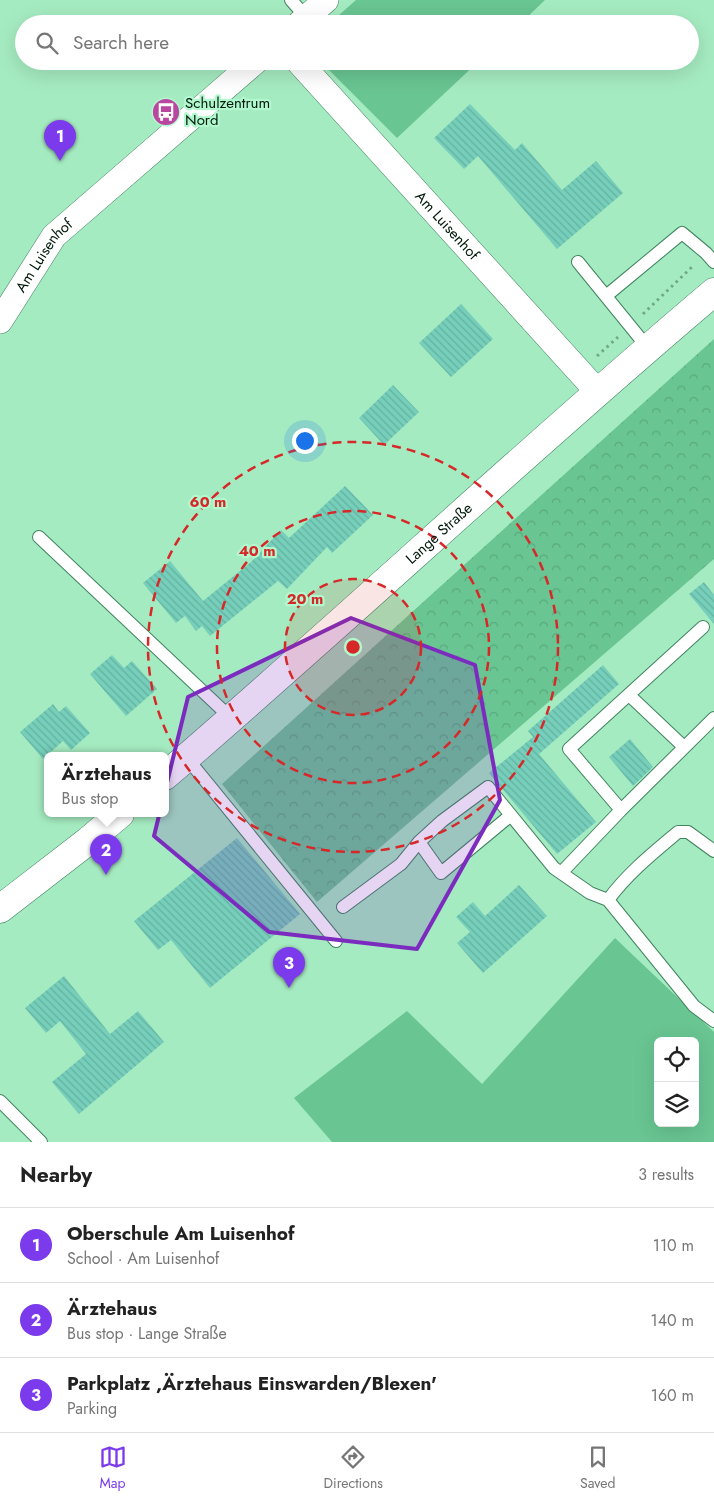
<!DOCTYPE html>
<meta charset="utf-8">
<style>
body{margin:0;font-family:Jost,sans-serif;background:#f2f2f2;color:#222}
.controls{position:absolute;right:15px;bottom:15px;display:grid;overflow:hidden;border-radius:8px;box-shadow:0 5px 20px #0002}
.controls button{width:45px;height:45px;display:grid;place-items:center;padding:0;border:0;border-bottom:1px solid #e0e0e0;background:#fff;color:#222;font:25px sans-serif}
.you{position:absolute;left:304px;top:440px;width:18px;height:18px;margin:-12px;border:4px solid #fff;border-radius:50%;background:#1a73e8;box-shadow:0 0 0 8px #1a73e833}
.badge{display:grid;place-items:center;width:32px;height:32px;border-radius:50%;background:#7c3aed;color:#fff;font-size:16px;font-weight:700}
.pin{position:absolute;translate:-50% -41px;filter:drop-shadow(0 1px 2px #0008)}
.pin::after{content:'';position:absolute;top:26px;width:18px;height:15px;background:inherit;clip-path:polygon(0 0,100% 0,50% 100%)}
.popup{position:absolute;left:44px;top:752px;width:125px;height:65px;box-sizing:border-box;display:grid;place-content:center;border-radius:8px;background:#fff;filter:drop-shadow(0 1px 4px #0005);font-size:16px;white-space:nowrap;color:#767676}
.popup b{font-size:19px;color:#222}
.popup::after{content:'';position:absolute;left:50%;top:100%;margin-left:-10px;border:10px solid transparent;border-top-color:#fff}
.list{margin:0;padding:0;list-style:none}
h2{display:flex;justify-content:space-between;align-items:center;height:65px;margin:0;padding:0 20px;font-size:21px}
h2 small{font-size:16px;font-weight:400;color:#767676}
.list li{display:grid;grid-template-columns:32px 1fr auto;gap:15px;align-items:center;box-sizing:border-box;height:75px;padding:0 20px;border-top:1px solid #e0e0e0}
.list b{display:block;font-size:19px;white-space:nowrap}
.list p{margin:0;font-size:16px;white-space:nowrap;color:#767676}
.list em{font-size:16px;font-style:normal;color:#767676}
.icon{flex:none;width:28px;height:28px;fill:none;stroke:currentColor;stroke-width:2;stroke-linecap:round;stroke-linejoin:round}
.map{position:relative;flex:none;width:714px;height:1142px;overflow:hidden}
.search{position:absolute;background:#fff;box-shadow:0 5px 20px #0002;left:15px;right:15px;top:15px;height:55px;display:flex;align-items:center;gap:12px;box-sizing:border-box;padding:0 18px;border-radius:28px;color:#767676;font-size:19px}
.sheet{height:290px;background:#fff}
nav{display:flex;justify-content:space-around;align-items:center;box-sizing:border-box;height:70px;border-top:1px solid #e0e0e0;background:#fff;font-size:14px;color:#767676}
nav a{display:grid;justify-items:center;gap:2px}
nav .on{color:#7c3aed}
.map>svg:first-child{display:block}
.green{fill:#69c592;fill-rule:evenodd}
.forest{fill:url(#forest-crowns)}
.building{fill:url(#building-back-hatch)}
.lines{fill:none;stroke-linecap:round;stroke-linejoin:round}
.service-casing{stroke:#40845f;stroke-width:14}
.minor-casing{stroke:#40845f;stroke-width:26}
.tertiary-casing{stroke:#40845f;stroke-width:29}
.path{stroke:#70a887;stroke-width:3;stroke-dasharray:2.5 4;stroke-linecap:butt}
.service{stroke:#fff;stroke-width:12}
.minor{stroke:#fff;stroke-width:25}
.tertiary{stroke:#fff;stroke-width:28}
.marked{fill:#7b2cbf;fill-opacity:0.2;stroke:#7b2cbf;stroke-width:4;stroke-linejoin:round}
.ring{fill:none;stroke:#d62828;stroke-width:2.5;stroke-dasharray:9 6}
.labels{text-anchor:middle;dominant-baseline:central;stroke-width:4.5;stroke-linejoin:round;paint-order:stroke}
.poi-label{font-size:15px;fill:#00190b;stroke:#b2f8ce;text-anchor:start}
.street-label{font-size:15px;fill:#00190b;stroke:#b2f8ce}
.centre{fill:#d62828;stroke:#b2f8ce;stroke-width:2.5}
.ring-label{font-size:15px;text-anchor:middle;font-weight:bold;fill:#d62828;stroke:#b2f8ce;stroke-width:4.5;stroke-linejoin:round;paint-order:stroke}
</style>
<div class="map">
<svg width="714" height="1142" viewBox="0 0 714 1142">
<defs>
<pattern id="forest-crowns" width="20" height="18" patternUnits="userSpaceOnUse" patternTransform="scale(1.25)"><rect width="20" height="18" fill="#69c592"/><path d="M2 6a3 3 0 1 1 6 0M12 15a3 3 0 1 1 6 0" fill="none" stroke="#59a97d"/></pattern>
<pattern id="building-back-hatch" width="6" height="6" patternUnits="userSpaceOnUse" patternTransform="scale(1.25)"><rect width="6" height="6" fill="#76cfbb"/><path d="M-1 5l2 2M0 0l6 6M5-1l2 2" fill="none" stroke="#64b19f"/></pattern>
</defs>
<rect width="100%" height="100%" fill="#a5ebc1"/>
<path class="green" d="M356 0H545L520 24H329Z
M320 61H479L397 138Z
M615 938 714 1032V1142H332L294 1098 407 1011 482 1084ZM658 1041H695V1123H658Z"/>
<path class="forest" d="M714 339V559L317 902 222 784Z"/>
<path class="building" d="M470 104 515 150 522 143 562 190 596 161 623 193 557 249 478 156 464 169 434 138Z
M461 304 493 339 451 377 419 343Z
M393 385 419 412 384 445 359 418Z
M345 486 373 515 332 553 327 547 287 589 278 581 210 636 202 626 196 631 185 616 176 623 143 583 170 561 203 601 251 562 281 530 289 538Z
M704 582 714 595V624L689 594Z
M112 655 124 668 132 661 157 689 126 716 90 674Z
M603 665 619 684 539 754 596 822 557 854 489 773 533 737 528 731Z
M53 704 59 712 66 706 90 733 71 750 63 741 43 759 20 732Z
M630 739 653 767 633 786 609 757Z
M237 838 300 914 210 988 171 940 158 950 134 921Z
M519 885 547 916 483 973 457 943 470 932 456 917 473 902 485 916Z
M64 976 110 1034 138 1011 164 1042 79 1114 52 1082 86 1054 60 1021 46 1033 25 1008Z"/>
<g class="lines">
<defs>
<path id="service" d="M291 0 306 17
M578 262 648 348
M606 296 682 233 706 253 714 262
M39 537 232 719
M629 695 684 747
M186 757 336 941
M621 810 569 749 703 627
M419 842 441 873 511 815
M561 873 621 810 714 718
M608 900C628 873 653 853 678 832H688L714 851
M343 907 401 864 419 842 442 821 488 787 554 868 590 893 608 900 694 1006 714 1021
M0 1101 41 1142"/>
<g id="minor">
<path d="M299 24 326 0"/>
<path id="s1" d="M298 61 597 391"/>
<path id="s2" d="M0 321 54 236 256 61"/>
</g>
<g id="tertiary">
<path id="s3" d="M165 776C350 617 528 449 714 292"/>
<path d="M0 909 88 841 120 814"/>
</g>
</defs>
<use href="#service" class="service-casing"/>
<use href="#minor" class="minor-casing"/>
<use href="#tertiary" class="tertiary-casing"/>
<path class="path" d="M643 314 694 265
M597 356 618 337"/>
<use href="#service" class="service"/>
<use href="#minor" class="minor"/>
<use href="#tertiary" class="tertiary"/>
</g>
<path class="marked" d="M351 618 475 665 500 800 417 949 269 932 154 836 188 697Z"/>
<circle cx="353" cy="647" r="68" fill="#d62828" fill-opacity=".12"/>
<g class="ring">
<circle cx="353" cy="647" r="68"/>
<circle cx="353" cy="647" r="136"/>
<circle cx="353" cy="647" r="205"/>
</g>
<defs>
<symbol id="bus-disc" viewBox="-11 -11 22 22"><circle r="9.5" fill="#b9469f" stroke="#b2f8ce"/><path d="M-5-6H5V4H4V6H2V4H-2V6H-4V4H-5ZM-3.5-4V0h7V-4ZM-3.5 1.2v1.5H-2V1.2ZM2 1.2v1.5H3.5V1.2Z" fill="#fff"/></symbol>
</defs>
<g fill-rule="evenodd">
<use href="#bus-disc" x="150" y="96" width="32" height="32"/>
</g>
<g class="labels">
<g class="poi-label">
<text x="185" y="103">Schulzentrum<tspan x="185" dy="17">Nord</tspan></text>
</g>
<g class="street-label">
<text stroke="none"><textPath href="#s1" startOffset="222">Am Luisenhof</textPath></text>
<text stroke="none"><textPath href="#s2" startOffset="79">Am Luisenhof</textPath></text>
<text stroke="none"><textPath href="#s3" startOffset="366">Lange Straße</textPath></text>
</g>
</g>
<circle cx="353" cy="647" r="8" class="centre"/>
<g class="ring-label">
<text x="208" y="507">60 m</text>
<text x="257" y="556">40 m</text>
<text x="305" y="604">20 m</text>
</g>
</svg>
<div class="controls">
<button><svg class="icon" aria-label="locate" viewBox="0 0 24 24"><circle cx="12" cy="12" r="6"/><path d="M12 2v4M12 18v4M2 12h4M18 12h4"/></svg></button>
<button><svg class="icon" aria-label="layers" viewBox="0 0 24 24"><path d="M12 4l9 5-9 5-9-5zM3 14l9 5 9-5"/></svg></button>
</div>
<div class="you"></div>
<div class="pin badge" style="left:60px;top:161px">1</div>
<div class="pin badge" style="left:106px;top:875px">2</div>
<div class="popup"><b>Ärztehaus</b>Bus stop</div>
<div class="pin badge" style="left:289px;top:988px">3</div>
<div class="search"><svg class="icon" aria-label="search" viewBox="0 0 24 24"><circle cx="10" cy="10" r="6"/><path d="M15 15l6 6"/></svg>Search here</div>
</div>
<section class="sheet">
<h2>Nearby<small>3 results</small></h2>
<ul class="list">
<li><span class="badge">1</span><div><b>Oberschule Am Luisenhof</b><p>School · Am Luisenhof</p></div><em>110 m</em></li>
<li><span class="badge">2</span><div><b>Ärztehaus</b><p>Bus stop · Lange Straße</p></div><em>140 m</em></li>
<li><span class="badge">3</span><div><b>Parkplatz ,Ärztehaus Einswarden/Blexen'</b><p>Parking</p></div><em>160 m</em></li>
</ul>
</section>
<nav>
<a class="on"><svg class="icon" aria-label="map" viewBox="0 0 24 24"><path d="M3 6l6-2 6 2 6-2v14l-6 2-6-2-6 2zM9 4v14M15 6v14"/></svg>Map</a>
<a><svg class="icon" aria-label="directions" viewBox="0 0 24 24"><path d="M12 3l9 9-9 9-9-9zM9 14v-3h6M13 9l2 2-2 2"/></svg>Directions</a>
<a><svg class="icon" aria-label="saved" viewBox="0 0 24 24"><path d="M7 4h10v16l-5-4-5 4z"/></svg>Saved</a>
</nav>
